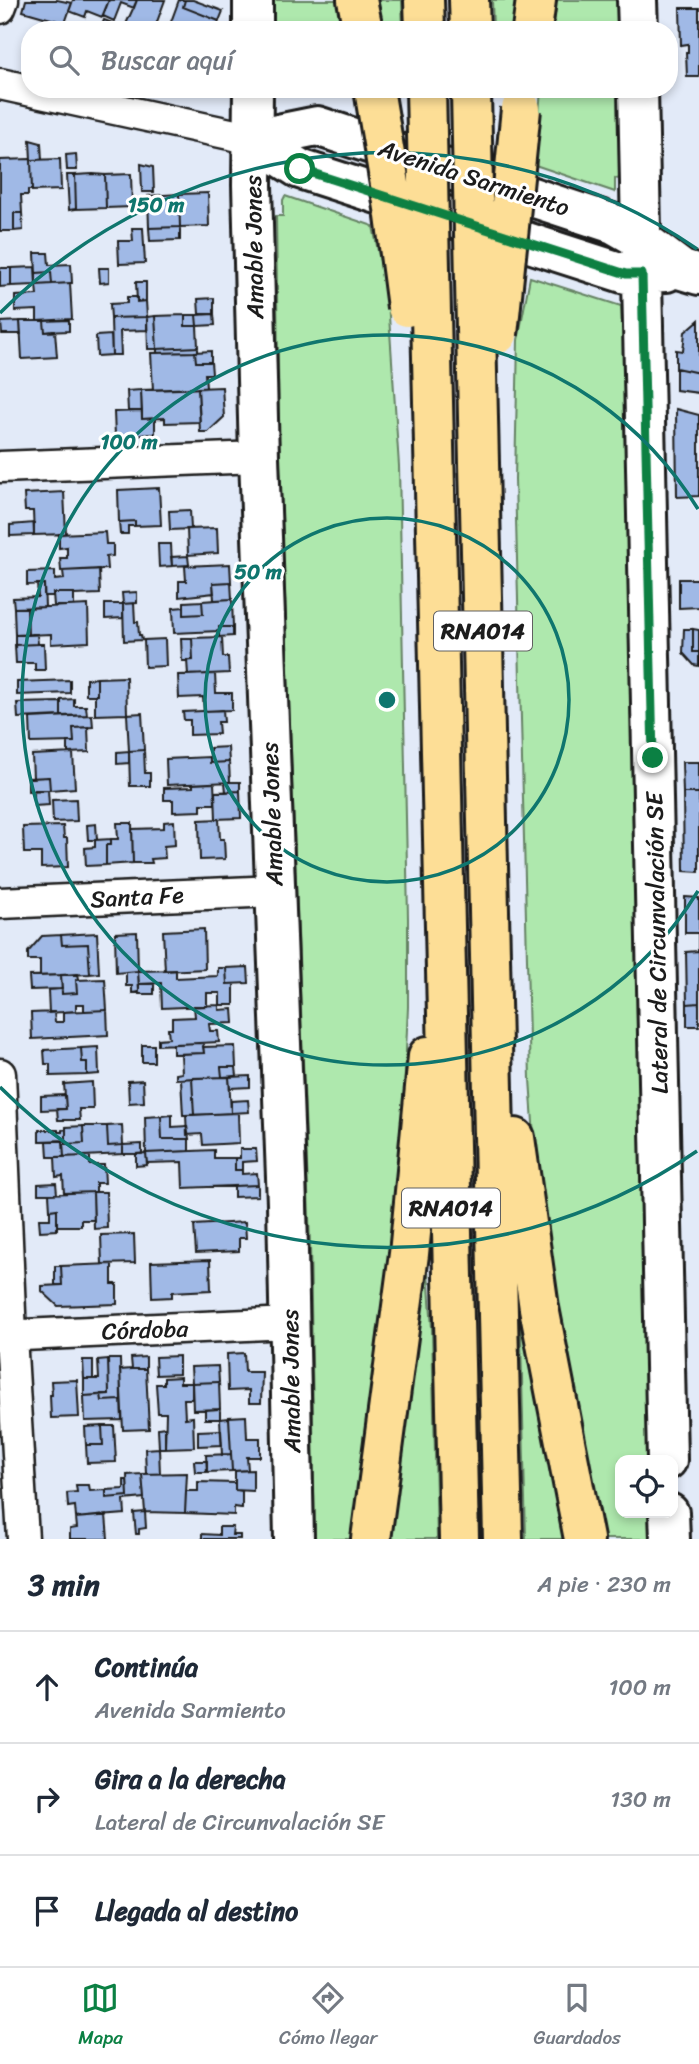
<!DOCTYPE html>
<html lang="es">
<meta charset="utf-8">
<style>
body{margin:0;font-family:Sriracha,sans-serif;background:#f6f6f7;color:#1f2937}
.controls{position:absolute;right:21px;bottom:21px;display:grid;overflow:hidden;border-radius:14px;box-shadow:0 4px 10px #0003}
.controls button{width:63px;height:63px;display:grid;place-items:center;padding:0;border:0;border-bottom:2px solid #e0e1e3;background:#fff;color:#1f2937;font:35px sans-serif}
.stop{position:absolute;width:21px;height:21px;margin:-16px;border:5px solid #0b8043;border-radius:50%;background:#fff}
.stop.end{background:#0b8043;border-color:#fff;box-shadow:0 2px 7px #0008}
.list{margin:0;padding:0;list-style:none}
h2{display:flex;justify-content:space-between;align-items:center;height:91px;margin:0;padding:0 28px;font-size:30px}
h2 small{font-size:23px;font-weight:400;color:#747a83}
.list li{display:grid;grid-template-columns:46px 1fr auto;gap:21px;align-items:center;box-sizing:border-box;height:112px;padding:0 28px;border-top:2px solid #e0e1e3}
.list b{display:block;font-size:26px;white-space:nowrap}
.list p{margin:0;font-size:23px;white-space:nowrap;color:#747a83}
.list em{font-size:23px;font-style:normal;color:#747a83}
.icon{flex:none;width:38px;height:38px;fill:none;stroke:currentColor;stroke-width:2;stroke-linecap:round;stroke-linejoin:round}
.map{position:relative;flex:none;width:699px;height:1539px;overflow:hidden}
.search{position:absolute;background:#fff;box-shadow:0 4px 10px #0003;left:21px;right:21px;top:21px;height:77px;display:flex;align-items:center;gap:18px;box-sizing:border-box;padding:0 24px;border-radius:28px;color:#747a83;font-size:26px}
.sheet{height:427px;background:#fff}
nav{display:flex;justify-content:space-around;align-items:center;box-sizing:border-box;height:98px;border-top:2px solid #e0e1e3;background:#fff;font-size:19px;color:#747a83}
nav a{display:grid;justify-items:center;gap:4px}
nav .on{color:#0b8043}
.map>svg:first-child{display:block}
.green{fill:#aee8ad;stroke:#658264;stroke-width:2}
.building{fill:#a0b9e6;stroke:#1c1c1c;stroke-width:2}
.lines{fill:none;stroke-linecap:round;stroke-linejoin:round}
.street-casing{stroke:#1c1c1c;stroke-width:35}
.secondary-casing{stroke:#1c1c1c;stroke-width:44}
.highway-casing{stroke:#1c1c1c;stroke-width:44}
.street{stroke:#fff;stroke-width:30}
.secondary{stroke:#fff;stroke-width:38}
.highway{stroke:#fdde96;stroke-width:38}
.highway-bridge-casing{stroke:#1c1c1c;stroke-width:44;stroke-linecap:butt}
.highway-bridge{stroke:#fdde96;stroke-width:38}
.route{stroke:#0b8043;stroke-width:9}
.ring{fill:none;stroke:#0f766e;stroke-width:3.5}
.labels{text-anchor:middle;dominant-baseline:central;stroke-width:6;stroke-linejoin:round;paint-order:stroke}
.shield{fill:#fff;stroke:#606060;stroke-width:2}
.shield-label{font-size:23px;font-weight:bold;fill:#1c1c1c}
.street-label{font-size:24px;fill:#1c1c1c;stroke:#fff}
.centre{fill:#0f766e;stroke:#fff;stroke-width:3.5}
.ring-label{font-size:21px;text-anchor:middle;font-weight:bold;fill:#0f766e;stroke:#fff;stroke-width:6;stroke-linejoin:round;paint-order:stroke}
</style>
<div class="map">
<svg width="699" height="1539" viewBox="0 0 699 1539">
<rect width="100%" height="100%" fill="#e2eaf8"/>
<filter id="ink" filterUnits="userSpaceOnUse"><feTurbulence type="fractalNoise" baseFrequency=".0143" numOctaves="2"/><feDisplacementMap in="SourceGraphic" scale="14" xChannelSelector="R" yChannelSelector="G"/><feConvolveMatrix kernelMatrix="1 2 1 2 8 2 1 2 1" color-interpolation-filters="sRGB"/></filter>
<g filter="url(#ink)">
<path class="green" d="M271 0H339L344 30H272Z
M368 0H402L403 30H374Z
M492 0H527L522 30H493Z
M553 0H624L625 30H549Z
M541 89H625L626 181 615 178V192L535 165Z
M285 196 373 226 388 301 399 466 408 918V1007L400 1181 355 1539H315L310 1243 279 439 276 216H283V200Z
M530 277 621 306 622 326H626L639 1088 649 1460H620V1513H650L651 1539H601L566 1367 534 1137 530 1079 515 479 518 340Z
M427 1256 432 1329 437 1539H382Z
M519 1257 575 1539H526Z"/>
<path class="building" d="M26 0H57L72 3 65 23 23 11Z
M73 0H109L102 17 87 11 85 17 69 11Z
M109 0H137L134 8 121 3 114 21 103 16Z
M137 0H165L154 30H140L126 24Z
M179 0H185L183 7 219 21 216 30H168Z
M185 0H193L223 11 219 21 183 7Z
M680 8H699V77H687L686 52H688V44L681 45Z
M104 20 125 28 124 30H100Z
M30 140 41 143 42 160H31Z
M76 154 77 170H67L66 155Z
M31 159 32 190H28V195H21L22 213H14V231H0V160Z
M60 159 61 190 32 191 31 160Z
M141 164 153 167 154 192H142Z
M93 174 105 175 106 208 76 209 75 175Z
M131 174 132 207 106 208 105 175Z
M67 175H75L76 209 69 210Z
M208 193 209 226 180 227 179 194Z
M179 194 180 227 149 228 148 196Z
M14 213H22L23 230 14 231Z
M180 227V240L150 241 149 228Z
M132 228H143L145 263 119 264 118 241H133Z
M35 253H48L49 265 71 264 72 283 52 284 51 272 36 273Z
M35 267 36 285 11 286V268Z
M0 268H11V286L0 287Z
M99 268H109V282L100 283Z
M51 272 52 284 36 285V273Z
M136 282H146V301L137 302Z
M70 283 72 319 37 321V310L15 311V296L37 295 36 285Z
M127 297H137V302L146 301 147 317 111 318 110 304 127 303Z
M214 298V314H199L198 299Z
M214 314 215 325 197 326 196 315Z
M185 315V326H197L198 347 157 349 155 316Z
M185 315H196L197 326H185Z
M155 316 157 349H148L147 317Z
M147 317V330L120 331 121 355H112L111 318Z
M69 320V331L45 332 44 321Z
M699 320V373L676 368V350L683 351 685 332Z
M20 321H44L45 332 55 331 57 357 22 359Z
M20 321 21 334H2L1 322Z
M111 335 112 355 97 356 96 336Z
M198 347V352L157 353V349Z
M211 351V362H196L195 352Z
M195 352 196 362H211L212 374H205L206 388 153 390 151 353Z
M676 368 699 373V393L676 390Z
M222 387 224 417 208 432H200L198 388Z
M198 388 200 422 165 423V418L142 419 141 390Z
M141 390 142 411H128L127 391Z
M676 409 699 415V496L677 497Z
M142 411V419L155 418V434L115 436 114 412Z
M159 488 161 525 135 526V521L119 522 118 490Z
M64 492 66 534 34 535 33 511H25L24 494Z
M190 510 191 529 170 530 169 511Z
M135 521V526H128V534H120L119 522Z
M34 523V535L10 536V525Z
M217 528 218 553 188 555 187 529Z
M105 532 106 544H113V556L106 557 107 569 61 571 60 558H67V547L59 548V534Z
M158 544H171L172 566 159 567Z
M188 556 189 565 172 566 171 557Z
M230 564 231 582 213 583 214 593 179 597V581H186L185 566Z
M99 569 100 594 74 595V593H53V596H44V584L27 585V572L55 571V580L64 579 63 571Z
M679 579H699V607L679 608Z
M231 582 232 599 214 600 213 583Z
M37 584H44L45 607 14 608 13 598 38 597Z
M137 592V603L123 604 122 593Z
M53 593H74V606H54Z
M232 599 233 627H219V631L174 633 173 608 184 607V615L203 614 202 601Z
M202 601 203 614 184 615V602Z
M134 603 135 622H138L139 635H141L142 640 124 641 123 604Z
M105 604H123V618L105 619Z
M88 605 89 642 51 644V634L28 635 27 608Z
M14 608H27L28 635H15Z
M219 627H233V636L219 637Z
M684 629H693V652H699V666L694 665 683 653Z
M693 629 699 630V652H693Z
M37 634 38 644 15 645V635Z
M222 637 223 657H228L229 673 188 675 187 660H193L192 638Z
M181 638H192L193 660 182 661Z
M165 639 166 666 145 667 144 640Z
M38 644H44L45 670H35V663H16L15 645Z
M215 674 216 693H232V710L204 711 203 697 179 698 178 675Z
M126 677 127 714 95 715V695H97V678Z
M97 678V695H86V679Z
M70 680V693L17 695V682Z
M74 699V706H86L87 715 61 716V700Z
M61 702V716L18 718 17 703Z
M223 710 224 722H218L219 734 190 735V720H184L183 712Z
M142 713 144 750 129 751 127 714Z
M92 715 93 727 73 728 74 742 31 743 30 718Z
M88 727 89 752 68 753V742H74L73 728Z
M228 747 229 762 210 763V748Z
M144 750 145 773H150V786H130L129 751Z
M129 751V763L117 764V752Z
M73 753 75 788 50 790 49 777 33 778 32 755Z
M210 757V763L229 762 230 782 167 785 166 759Z
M682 762H699V793H683Z
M49 777 50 790 28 791V778Z
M225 782H240V791L226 792Z
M214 783 215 804H201V811L173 812V800H164V788L193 787V784Z
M34 790H48L49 805 34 806Z
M240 791 241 818 216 819 215 792Z
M683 793H699V872L684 871Z
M76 799 77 821 53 822 52 800Z
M219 819 220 839H224L225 859 200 860 199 820Z
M174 821 175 845 164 846 165 858 151 859 152 863H133L132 829 164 828V822Z
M117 823H132L133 863 106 865V845H111V839H118Z
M96 824 97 840H88L87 825Z
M63 826 64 838H67L68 867 41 868V853H24L23 827Z
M111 839V845H106V865L86 866 85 848 95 847V840Z
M685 897 699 898V1003L687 1004 686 952 698 951V933H685Z
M204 929 205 969 165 971 163 931Z
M137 932 138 971 116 973 115 933Z
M97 933 99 973 90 974 88 944 62 945 61 935Z
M61 935 62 945 88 944 90 974 40 976V960H28V952L42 936Z
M248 967 249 983 227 984 226 968Z
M218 968H226L227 984H234V1005H220V993H207V1006L162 1008 161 983 139 984 138 971 176 970V978L218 976Z
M138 971 139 992 132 993V986H126V972Z
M78 974 79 979 76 980 77 993 62 994 61 975Z
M61 975 62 989 30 990 29 976Z
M105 979 107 1010 84 1011V1004H76V1011L49 1013 48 990 62 989V994L77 993 76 980Z
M139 984H154V994H139Z
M699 1003V1026H687V1004Z
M219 1005V1010L233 1009 234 1023 209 1024 210 1031H218L219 1042 158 1045V1039L169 1038 168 1029H172V1018L195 1017 194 1006Z
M107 1010 108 1035 32 1039 31 1013 54 1012 55 1022H63V1012Z
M203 1043 204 1053 173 1054V1044Z
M142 1045H154V1062H142Z
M235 1046 236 1067H221L222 1077 176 1079V1074L182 1073 181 1054 204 1053 203 1047Z
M98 1047 99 1074 87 1075V1062H82L81 1048Z
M81 1048 82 1062H87V1075L50 1076V1064H45L44 1050Z
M221 1067H236L237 1076 222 1077Z
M250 1076V1087L230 1088 229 1077Z
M229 1077 231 1113 194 1115 192 1078Z
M192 1078 194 1115H183L181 1079Z
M143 1080 144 1102 129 1103 128 1081Z
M92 1082 93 1109H79L80 1120H58L57 1109H66L64 1084Z
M65 1095 66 1109 41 1110V1096Z
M248 1100 249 1112 231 1113V1101Z
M238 1113 239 1143 203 1145 202 1134 187 1135 186 1115Z
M172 1115V1127L187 1126 189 1139H162L161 1116Z
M161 1116 162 1139H189V1151L146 1153 145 1117Z
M122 1125 123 1145 108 1146 107 1126Z
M83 1126H107L108 1146 123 1145V1154L64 1157 63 1141 66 1140V1144L84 1143Z
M83 1126 84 1143 66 1144V1127Z
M66 1129V1140L39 1141V1130H58V1132H62V1130Z
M47 1141H63L64 1157H48Z
M142 1144V1154H123V1145Z
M240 1149H256L257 1161 242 1162V1170H235V1158H240Z
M214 1150V1158H235V1170H242V1174L257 1173 258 1185 183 1188 182 1162 147 1163 146 1153Z
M146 1153 147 1165 136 1166V1154Z
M90 1156V1165H104L105 1183H96V1192L64 1193 63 1176 56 1177 55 1157Z
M56 1183 57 1194H38V1184Z
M258 1185V1196L234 1197V1186Z
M93 1192H106L107 1228 94 1229Z
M93 1192 94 1220H81V1226H57V1209L50 1210 49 1194Z
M57 1209V1230L40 1231 39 1219H50V1210Z
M245 1222 246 1238H239V1251L196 1253 194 1225Z
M134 1234 135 1263 102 1264 101 1235Z
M210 1260 211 1290 172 1292V1297L152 1298 151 1262Z
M112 1264V1284H117V1304L58 1306 42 1291V1286L62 1285 61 1266Z
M55 1266H61L62 1285H55Z
M244 1353 245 1372H262L261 1403H249V1390L228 1391 227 1354Z
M179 1356V1374L156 1375 155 1357Z
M146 1357V1369H132L131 1358Z
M108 1359 109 1394 84 1396V1379H99L98 1360Z
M108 1359H120L121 1400 102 1401 101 1394H109Z
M83 1360H93V1379H84Z
M218 1366 219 1382 192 1383 191 1367Z
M132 1369H146L149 1429 123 1430 120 1370Z
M180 1377V1383H192V1399H184L185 1418 193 1417 194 1447 165 1448 166 1413H158L156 1384H164V1378Z
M77 1380 79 1417 51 1418 50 1395H52L51 1381Z
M219 1382 220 1409 193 1410 192 1383Z
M101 1395 102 1401 121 1400 122 1420 85 1421 84 1396Z
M220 1409V1419H205V1410Z
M246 1416 247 1438H260V1457H247L248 1470 232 1471 229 1417Z
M229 1418 231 1454 222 1455 220 1419Z
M102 1426H114L116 1462 87 1463 86 1445H103Z
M102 1426 103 1445H86L85 1427Z
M165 1427V1448H159L158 1428Z
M221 1430 222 1445 198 1446V1431Z
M159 1448 160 1474H146L145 1449Z
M231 1454 232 1471 207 1472 206 1455Z
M194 1461H207V1472H195Z
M253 1470V1491L235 1490V1471Z
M187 1473 185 1513 145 1512 142 1474Z
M142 1474 144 1498 124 1500 125 1514 76 1518 75 1506 68 1507 67 1493 77 1492 76 1485H89L90 1491 106 1490V1498L128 1496 127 1475Z
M124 1480H127L128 1496 106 1498V1490L124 1489Z
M198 1482 235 1483V1490L242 1491V1508L234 1507V1515L185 1513 186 1491H198Z
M145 1512 146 1528 139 1529V1534H136L134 1513Z
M106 1515 108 1539H70V1529L77 1528 76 1518Z
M219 1527H233L232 1535H240V1539H202V1534L219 1535Z"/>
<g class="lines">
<defs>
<path id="street" d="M0 8 3 0
M0 84 253 139
M0 467 259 457
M0 903 274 891
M0 1074 11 1336 23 1539
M0 1336 290 1323"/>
<path id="secondary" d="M253 0V30
M637 0 638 30
M253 89 252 185 259 457 287 1204 294 1539
M638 89 667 1460
M253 139 317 126 614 224 642 240 682 270 699 275
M253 139 300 169 626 274 666 272
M669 1513 670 1539"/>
<path id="highway" d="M357 0 363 30
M424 0 425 30
M469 0 470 30
M532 30 536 0
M431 314 459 1539
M476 328 503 1539
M515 1138 539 1308 584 1539
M371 1539 409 1254 428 1056"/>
</defs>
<use href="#street" class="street-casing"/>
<use href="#secondary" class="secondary-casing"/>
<use href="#highway" class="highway-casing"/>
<use href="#street" class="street"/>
<use href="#secondary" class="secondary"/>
<use href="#highway" class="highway"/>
<defs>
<path id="highway-bridge" d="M374 89 394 208 407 307
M426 89 431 314
M471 92 476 328
M498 334 521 109"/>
</defs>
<use href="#highway-bridge" class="highway-bridge-casing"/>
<use href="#highway-bridge" class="highway-bridge"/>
</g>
</g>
<g class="lines" filter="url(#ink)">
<path class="route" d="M300 169 626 274H642L653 758"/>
</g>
<g class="ring">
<circle cx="387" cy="700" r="182"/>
<path d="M698 891A365 365 0 1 1 698 509"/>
<path d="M697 1151A547 547 0 0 1 0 1087M0 313A547 547 0 0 1 697 249"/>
</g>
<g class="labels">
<g class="shield">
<rect x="434" y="611.5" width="98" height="39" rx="5"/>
<rect x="402" y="1188.5" width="98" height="39" rx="5"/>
</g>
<g class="shield-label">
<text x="483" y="631">RNA014</text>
<text x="451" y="1208">RNA014</text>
</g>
<g class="street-label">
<text transform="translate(474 178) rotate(18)">Avenida Sarmiento</text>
<text transform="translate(254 247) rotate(-91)">Amable Jones</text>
<text transform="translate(272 814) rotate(-92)">Amable Jones</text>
<text transform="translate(137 897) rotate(-3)">Santa Fe</text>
<text transform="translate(657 943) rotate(-91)">Lateral de Circunvalación SE</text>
<text transform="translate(145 1330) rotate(-2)">Córdoba</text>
<text transform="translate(291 1381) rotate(-91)">Amable Jones</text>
</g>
</g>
<circle cx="387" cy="700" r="10" class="centre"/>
<g class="ring-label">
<text x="156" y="212">150 m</text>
<text x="129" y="449">100 m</text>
<text x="258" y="579">50 m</text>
</g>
</svg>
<div class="controls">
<button><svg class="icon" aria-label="locate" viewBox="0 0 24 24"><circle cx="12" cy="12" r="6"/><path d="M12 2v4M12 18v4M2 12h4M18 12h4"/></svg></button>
</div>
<div class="stop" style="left:300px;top:169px"></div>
<div class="stop end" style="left:653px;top:758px"></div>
<div class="search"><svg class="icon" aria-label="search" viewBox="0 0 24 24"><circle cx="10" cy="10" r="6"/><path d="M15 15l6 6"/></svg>Buscar aquí</div>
</div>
<section class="sheet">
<h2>3 min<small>A pie · 230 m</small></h2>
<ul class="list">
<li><svg class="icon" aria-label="ahead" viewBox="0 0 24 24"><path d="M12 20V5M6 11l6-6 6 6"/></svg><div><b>Continúa</b><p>Avenida Sarmiento</p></div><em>100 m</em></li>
<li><svg class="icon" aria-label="right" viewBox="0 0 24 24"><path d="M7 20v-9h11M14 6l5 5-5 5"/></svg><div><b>Gira a la derecha</b><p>Lateral de Circunvalación SE</p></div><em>130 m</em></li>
<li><svg class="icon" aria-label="arrive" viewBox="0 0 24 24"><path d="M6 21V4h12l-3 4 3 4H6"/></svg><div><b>Llegada al destino</b></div></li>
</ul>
</section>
<nav>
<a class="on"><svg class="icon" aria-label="map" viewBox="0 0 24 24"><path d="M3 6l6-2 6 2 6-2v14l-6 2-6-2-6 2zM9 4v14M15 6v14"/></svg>Mapa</a>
<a><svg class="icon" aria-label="directions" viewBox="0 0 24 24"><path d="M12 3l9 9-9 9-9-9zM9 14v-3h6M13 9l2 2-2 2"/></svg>Cómo llegar</a>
<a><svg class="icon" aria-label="saved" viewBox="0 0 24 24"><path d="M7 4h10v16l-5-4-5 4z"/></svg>Guardados</a>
</nav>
